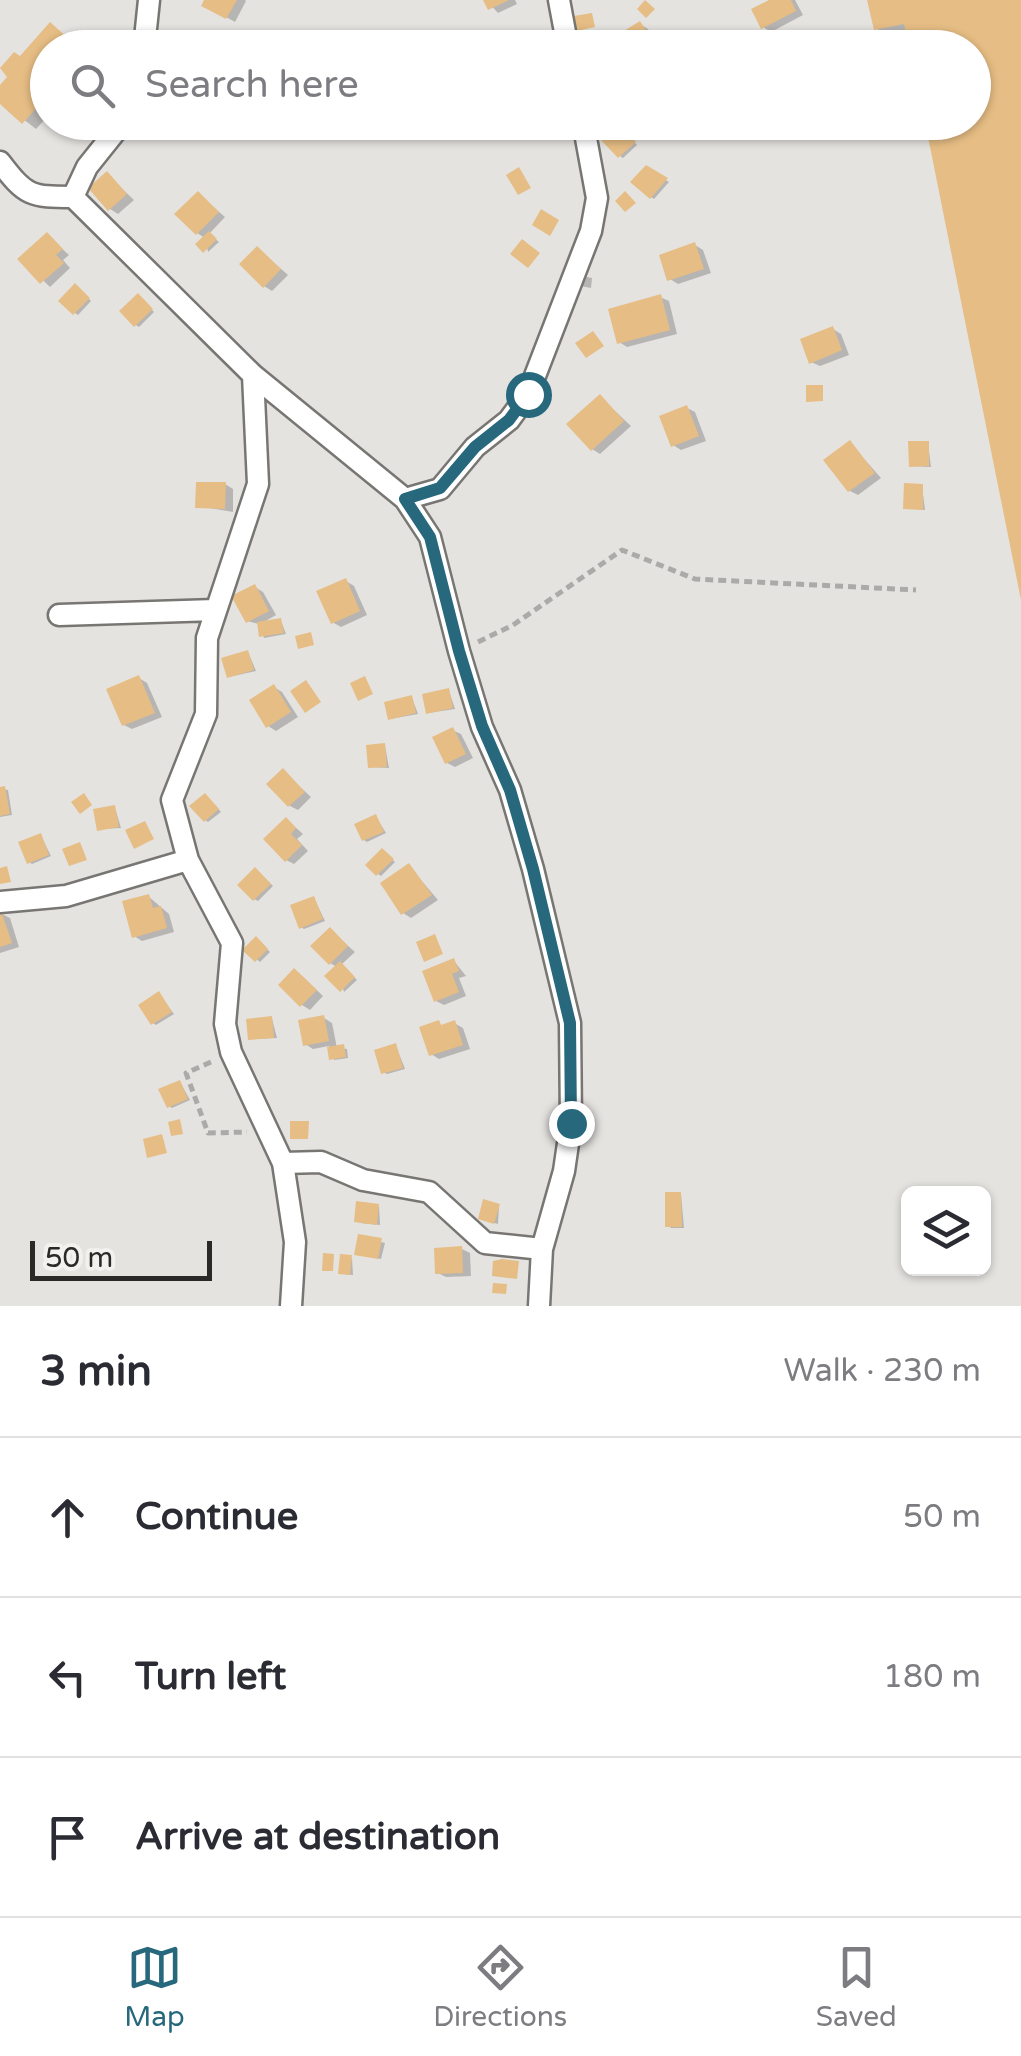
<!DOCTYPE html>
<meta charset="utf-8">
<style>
body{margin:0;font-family:"Varela Round",sans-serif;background:#f2f2f3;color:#2b2b33}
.controls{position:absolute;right:30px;bottom:30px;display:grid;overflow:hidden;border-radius:15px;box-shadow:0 2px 8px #0004}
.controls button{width:90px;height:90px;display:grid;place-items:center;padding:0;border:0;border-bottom:2px solid #e1e1e2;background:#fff;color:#2b2b33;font:50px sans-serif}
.scale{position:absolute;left:30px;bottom:25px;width:182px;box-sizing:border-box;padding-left:10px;border:5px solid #2a2928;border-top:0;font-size:28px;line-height:35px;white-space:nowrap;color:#2a2928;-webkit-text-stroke:8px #f2f1ed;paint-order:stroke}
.stop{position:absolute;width:30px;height:30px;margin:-22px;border:8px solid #27687c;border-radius:50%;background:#fff}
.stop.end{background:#27687c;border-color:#fff;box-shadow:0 2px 10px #0008}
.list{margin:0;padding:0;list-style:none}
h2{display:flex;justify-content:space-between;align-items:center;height:130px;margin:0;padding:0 40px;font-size:42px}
h2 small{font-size:32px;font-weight:400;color:#7c7c81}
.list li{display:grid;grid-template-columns:65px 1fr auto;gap:30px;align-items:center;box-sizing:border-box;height:160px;padding:0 40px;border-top:2px solid #e1e1e2}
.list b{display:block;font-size:38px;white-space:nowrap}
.list em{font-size:32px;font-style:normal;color:#7c7c81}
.icon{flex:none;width:55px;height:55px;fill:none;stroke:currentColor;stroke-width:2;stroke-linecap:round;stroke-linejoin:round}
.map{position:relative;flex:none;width:1021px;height:1306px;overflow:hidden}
.search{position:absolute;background:#fff;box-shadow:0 2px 8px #0004;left:30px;right:30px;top:30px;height:110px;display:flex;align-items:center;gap:25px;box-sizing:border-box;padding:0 35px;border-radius:55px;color:#7c7c81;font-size:38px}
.sheet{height:610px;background:#fff}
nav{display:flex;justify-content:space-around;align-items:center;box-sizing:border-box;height:140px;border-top:2px solid #e1e1e2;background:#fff;font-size:28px;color:#7c7c81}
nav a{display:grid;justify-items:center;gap:5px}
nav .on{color:#27687c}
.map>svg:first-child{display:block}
.shadow{fill:#0003}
.building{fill:#e6bd84}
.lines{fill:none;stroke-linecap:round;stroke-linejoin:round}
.street-casing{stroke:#787673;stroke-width:25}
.path{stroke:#acaaa8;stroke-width:5;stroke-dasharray:8 5;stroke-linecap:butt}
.street{stroke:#fff;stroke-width:20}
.route{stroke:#27687c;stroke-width:12}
</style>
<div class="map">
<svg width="1021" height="1306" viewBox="0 0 1021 1306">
<rect width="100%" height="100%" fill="#e5e3e0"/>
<path class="shadow" d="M207 0H245L246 1 235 22 205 5Z
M486 0H515L517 4 498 13Z
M774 0H795L803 15 771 32 763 27Z
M870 0H1021V597L974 122V48L908 32 890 36 877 29Z
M640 24 648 29 660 48H631Z
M51 25 80 48H48V116L36 129 0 101V89Z
M443 122H461L454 130Z
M620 127 637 145 623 158 620 156Z
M646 168 669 182 654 199 651 197Z
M107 174 134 200 118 214 110 209Z
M198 194 225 217 209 234 219 242 208 252 205 238 197 233Z
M47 235 69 255 63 260 70 268 50 287 21 259Z
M695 245 703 250 711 273 678 284 670 279Z
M258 249 288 275 272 291 264 286Z
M578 275 592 278 591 288 580 286Z
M78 288 91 301 78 315 75 313Z
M660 297 669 301 677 334 627 347 619 342Z
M141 298 154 312 139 327 136 325Z
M833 329 841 334 849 355 820 366 811 362Z
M600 397 631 426 600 454 592 449Z
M687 408 695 412 706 441 681 450 673 445Z
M850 443 881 478 858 495 850 491Z
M928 443 931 467 911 466Z
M225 484 233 489V512L198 506Z
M922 486 925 510 906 508Z
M346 581 354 586 367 615 341 627 332 622Z
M255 587 263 592 276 615 262 623 281 621 286 634 264 638 259 624 247 621Z
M248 652 256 671 229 677Z
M139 678 147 683 162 717 132 729 124 725Z
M274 687 282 692 298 717 276 731 268 726Z
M449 691 455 709 428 713Z
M412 698 418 714 390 719Z
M452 730 461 734 473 758 455 767 447 763Z
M385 746 389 768 370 767Z
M283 771 311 797 298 810 290 806Z
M0 789 8 790 12 815 0 817Z
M208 797 221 812 208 822 205 820Z
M115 808 121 828 99 829Z
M376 817 386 833 367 842 364 840Z
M287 820 303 834 297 839 308 851 294 864 286 860Z
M41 836 51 856 32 864 29 862Z
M385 853 395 862 381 876 378 874Z
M409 866 438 900 411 918 403 913Z
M259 872 273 886 258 901 254 899Z
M148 896 169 914 174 932 142 941 134 936Z
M314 898 325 921 304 929 301 927Z
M0 913 10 918 19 947 0 953Z
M330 930 355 952 342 964 357 980 344 992 337 967 330 963Z
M259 941 270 952 260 962 246 950Z
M454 961 466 976 459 978 466 996 444 1005 436 1001Z
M302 976 323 996 310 1010 302 1005Z
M159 994 174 1014 156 1025 153 1023Z
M324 1018 332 1023 337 1048 347 1049 348 1058 334 1060 329 1046 313 1049 305 1044Z
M272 1019 277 1038 251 1039Z
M454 1023 463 1028 470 1049 439 1059 431 1054Z
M396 1046 405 1069 387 1074 383 1072Z
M180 1082 190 1100 172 1108 169 1106Z
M681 1194 684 1228H671L668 1226Z
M379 1206 380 1225 360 1223Z
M499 1206 498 1224 484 1220Z
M360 1237 385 1243 381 1259 360 1255Z
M462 1249 470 1253 471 1276 446 1277 438 1273Z
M352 1258 353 1275 344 1274Z"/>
<path class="building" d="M204 0H237L226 19 201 6Z
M483 0H509L488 10Z
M645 0 655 9 646 18 637 9Z
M769 0H791L796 11 761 29 751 9Z
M867 0H1021V600L925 122H974V48H909L904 24 874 30Z
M592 13 595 27 577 31 574 16Z
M640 21 655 44 628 48 619 34Z
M50 22 79 48H48V95L22 124 0 104V85L7 77 0 68 14 52 20 56Z
M617 122 636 142 618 158 600 139Z
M646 165 668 178 650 199 630 182Z
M519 167 531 188 518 195 506 175Z
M107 171 127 194 108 211 88 188Z
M198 191 219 212 196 235 174 214Z
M625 191 636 203 625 212 615 201Z
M541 209 559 220 550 236 532 225Z
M209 231 217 239 203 253 195 244Z
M47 232 63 249 56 255 64 263 40 284 17 259Z
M522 239 540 253 528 268 510 254Z
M695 242 704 269 667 281 659 255Z
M257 246 281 269 263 288 239 264Z
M75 283 90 298 73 315 58 301Z
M138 293 153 309 134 327 119 311Z
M661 294 670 330 617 344 608 309Z
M833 326 842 350 809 364 800 339Z
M593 331 604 346 586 358 575 343Z
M806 385H823V401L806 402Z
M600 394 624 421 591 451 566 424Z
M687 405 699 436 671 447 659 416Z
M850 440 875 473 848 492 823 460Z
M908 441H929V466L909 467Z
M196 482H226L225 509 195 508Z
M904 483 923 484V510L903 509Z
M346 578 360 611 331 624 316 591Z
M255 584 269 611 246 623 231 596Z
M281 618 284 633 259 637 257 622Z
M311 632 314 645 298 649 295 636Z
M248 650 254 670 227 678 221 658Z
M139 675 155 713 122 726 106 689Z
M365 676 373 694 358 701 350 683Z
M306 680 321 702 305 713 290 691Z
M274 684 291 712 266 728 249 700Z
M449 688 453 708 426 714 422 694Z
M412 695 416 713 388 720 384 702Z
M453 727 466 754 445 764 432 737Z
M385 743 387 767 368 768 366 745Z
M283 768 305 792 288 807 266 784Z
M5 786 10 814 0 816V787Z
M84 793 92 805 80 814 71 802Z
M205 793 219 809 204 822 189 806Z
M115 805 119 827 97 831 93 809Z
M376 814 384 832 362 841 354 824Z
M286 817 296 828 291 834 302 845 285 862 263 839Z
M145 821 154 839 134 849 125 830Z
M41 833 49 855 27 864 18 842Z
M80 842 87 860 69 866 62 849Z
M382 848 394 859 376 876 365 865Z
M409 863 432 895 401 915 380 883Z
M7 866 11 882 0 884V868Z
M255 867 271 884 253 901 237 885Z
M149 894 153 908 161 906 167 928 132 938 122 901Z
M314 896 323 919 299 929 290 905Z
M0 908 12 943 0 947Z
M330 927 348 946 329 965 310 946Z
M435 934 443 954 424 962 416 942Z
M256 936 268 949 255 962 242 950Z
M454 958 459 971 452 974 459 992 434 1002 422 971Z
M340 961 355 977 340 992 324 976Z
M294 968 317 990 300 1007 278 985Z
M159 991 172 1012 151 1025 138 1005Z
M324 1015 329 1041 303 1046 298 1020Z
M272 1016 274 1038 248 1040 246 1019Z
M439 1020 441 1025 455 1020 463 1045 429 1056 419 1027Z
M396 1043 403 1068 381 1074 374 1050Z
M344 1044 346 1057 329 1060 327 1047Z
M180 1080 188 1099 167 1108 158 1089Z
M180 1119 183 1134 171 1136 168 1122Z
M290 1121H309L308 1139H290Z
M162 1134 167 1153 147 1158 143 1139Z
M665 1192H681L682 1227H665Z
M483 1199 500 1204 494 1224 478 1219Z
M356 1201 379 1204 377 1225 354 1222Z
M358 1234 382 1238 378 1259 354 1255Z
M462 1246 463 1273 435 1274 434 1248Z
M323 1253 334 1254 333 1271H322Z
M340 1254 352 1255 350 1275 338 1274Z
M502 1259 519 1261 517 1279 492 1276 493 1261Z
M493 1283 507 1284 506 1294 492 1293Z"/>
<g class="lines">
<defs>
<path id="street" d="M559 0 568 48
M144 48 149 0
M0 162C26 196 30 197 73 197L253 375 405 499 430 537 459 651 482 727 510 790 533 869 570 1023 571 1123 564 1171 542 1249 539 1306
M73 197 87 167 123 122
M253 375 258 484 207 638 206 714 172 800 188 860 232 943 225 1024 231 1052 283 1163 295 1242 291 1306
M405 499 440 489 475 447 509 420 528 394 591 231 597 198 583 122
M59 615 215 610
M0 902 66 896 188 860
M283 1163 321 1162 363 1180 429 1192 485 1243 542 1249"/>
</defs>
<use href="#street" class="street-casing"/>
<path class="path" d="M478 642 513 625 622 550 695 579 916 590
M211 1062 186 1073 208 1133 247 1132"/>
<use href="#street" class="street"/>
</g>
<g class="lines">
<path class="route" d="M528 394 509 420 475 447 440 488 405 499 430 537 459 651 482 726 510 790 533 869 570 1023 571 1123"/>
</g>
</svg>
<div class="controls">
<button><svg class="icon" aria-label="layers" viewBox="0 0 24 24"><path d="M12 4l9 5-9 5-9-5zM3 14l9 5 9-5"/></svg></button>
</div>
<div class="scale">50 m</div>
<div class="stop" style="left:528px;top:394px"></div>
<div class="stop end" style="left:571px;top:1123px"></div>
<div class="search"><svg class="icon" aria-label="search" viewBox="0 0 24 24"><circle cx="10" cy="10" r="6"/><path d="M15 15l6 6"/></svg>Search here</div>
</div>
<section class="sheet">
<h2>3 min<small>Walk · 230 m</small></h2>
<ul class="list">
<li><svg class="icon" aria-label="ahead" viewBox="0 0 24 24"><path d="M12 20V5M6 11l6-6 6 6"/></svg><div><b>Continue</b></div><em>50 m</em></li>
<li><svg class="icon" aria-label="left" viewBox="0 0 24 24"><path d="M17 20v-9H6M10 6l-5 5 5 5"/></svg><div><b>Turn left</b></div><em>180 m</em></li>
<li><svg class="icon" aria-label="arrive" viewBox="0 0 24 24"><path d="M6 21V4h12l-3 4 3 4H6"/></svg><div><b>Arrive at destination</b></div></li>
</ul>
</section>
<nav>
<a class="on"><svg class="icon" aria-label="map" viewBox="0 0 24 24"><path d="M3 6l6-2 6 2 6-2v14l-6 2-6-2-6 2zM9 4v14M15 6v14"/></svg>Map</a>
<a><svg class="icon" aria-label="directions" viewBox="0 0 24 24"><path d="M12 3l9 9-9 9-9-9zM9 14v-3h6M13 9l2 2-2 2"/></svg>Directions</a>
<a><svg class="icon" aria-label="saved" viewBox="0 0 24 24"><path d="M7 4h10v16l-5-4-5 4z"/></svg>Saved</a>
</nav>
